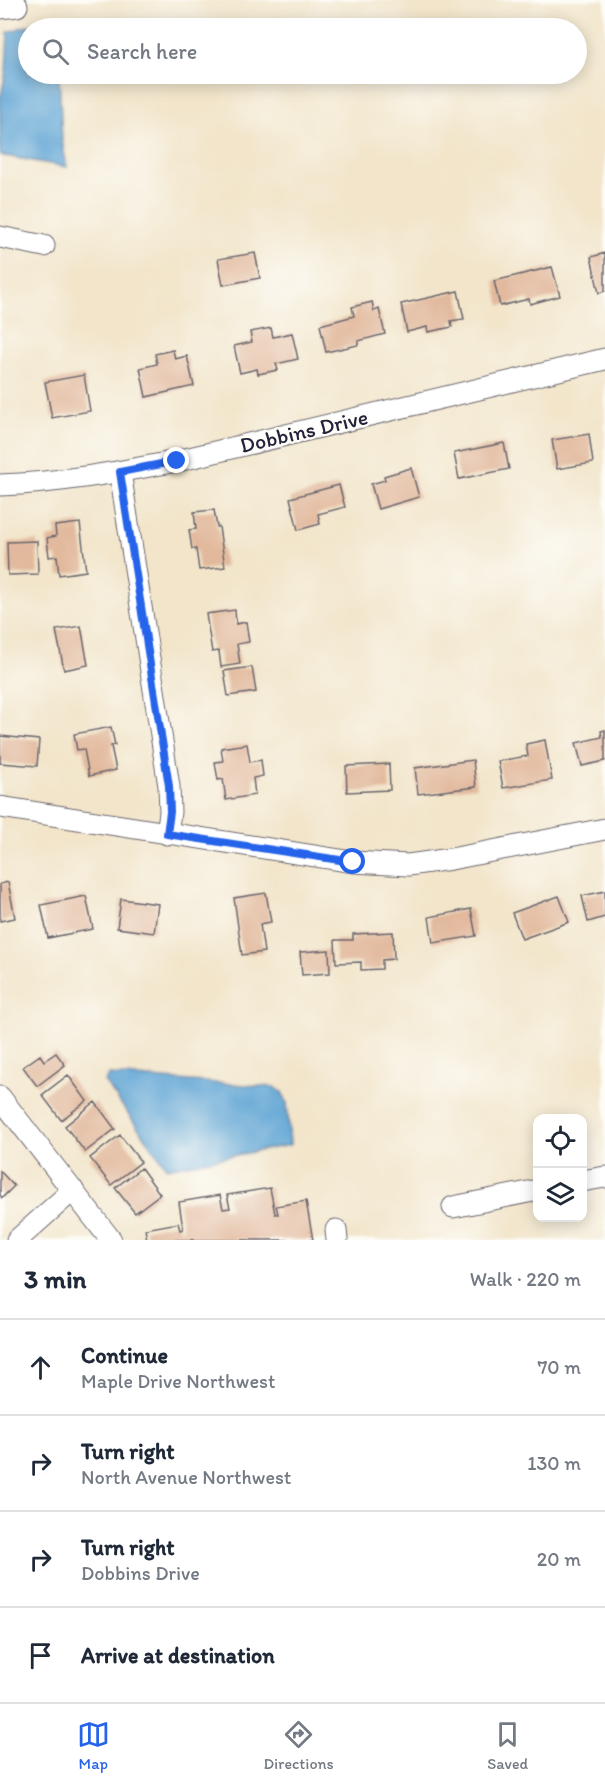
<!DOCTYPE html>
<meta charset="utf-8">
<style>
body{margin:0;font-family:Itim,sans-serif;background:#f6f6f7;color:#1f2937}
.controls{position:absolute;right:18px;bottom:18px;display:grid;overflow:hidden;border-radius:12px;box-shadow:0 3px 15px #0003}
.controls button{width:54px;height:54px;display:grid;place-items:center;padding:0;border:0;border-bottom:2px solid #e0e1e3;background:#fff;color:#1f2937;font:30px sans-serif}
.stop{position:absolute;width:18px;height:18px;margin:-14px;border:4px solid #2563eb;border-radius:50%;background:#fff}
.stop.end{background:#2563eb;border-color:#fff;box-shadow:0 2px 6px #0008}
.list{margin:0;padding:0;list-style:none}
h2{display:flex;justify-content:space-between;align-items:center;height:78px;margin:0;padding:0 24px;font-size:26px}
h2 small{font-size:20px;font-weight:400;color:#747a83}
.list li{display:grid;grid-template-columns:39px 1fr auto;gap:18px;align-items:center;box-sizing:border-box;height:96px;padding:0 24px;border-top:2px solid #e0e1e3}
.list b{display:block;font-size:22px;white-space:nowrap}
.list p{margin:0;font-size:20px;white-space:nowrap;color:#747a83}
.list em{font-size:20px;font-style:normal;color:#747a83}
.icon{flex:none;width:33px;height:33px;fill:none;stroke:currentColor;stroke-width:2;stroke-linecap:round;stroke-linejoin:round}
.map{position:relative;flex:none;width:605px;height:1240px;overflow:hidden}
.search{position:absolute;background:#fff;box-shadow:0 3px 15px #0003;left:18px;right:18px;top:18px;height:66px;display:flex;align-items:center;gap:15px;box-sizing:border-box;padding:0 21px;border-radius:33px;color:#747a83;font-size:22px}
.sheet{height:462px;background:#fff}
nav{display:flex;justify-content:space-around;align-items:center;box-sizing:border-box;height:84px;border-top:2px solid #e0e1e3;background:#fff;font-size:16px;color:#747a83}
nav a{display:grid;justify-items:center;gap:3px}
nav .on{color:#2563eb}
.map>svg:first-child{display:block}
.water{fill:#5fa4d4;stroke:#406388;stroke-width:1.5}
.building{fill:#e2b99d}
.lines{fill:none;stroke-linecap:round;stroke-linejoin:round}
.minor-casing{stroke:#6b666d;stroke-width:23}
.minor{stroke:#fff;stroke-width:21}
.route{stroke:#2563eb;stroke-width:8}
.labels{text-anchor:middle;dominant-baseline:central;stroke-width:4.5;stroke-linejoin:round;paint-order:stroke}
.street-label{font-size:22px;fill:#22223b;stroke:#fdfcf7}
</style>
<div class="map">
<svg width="605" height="1240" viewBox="0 0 605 1240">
<rect width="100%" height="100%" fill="#fdfcf7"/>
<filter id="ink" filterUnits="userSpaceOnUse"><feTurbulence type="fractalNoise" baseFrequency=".0167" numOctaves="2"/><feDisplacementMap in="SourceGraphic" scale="12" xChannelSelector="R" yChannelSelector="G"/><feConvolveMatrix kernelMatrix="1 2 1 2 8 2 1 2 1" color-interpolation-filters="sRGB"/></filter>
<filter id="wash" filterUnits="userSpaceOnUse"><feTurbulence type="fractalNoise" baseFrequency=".008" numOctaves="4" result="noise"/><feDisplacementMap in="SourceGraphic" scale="24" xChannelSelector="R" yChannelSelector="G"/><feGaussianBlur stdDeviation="1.35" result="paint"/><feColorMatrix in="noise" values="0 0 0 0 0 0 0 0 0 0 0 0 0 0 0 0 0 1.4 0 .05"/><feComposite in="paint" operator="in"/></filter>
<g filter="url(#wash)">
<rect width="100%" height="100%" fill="#f2e5ca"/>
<path class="water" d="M46 23 61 28H28V74H59L62 141 67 167 0 155V100L6 71 8 32 26 26Z
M109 1075 274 1087 282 1092 287 1103 290 1145 167 1168 105 1082Z"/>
<g id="blocks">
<path class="building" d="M255 253 260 278 223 285 218 259Z
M605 253V291L599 293 591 257Z
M552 267 560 296 530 304 529 299 500 306 494 281Z
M458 291 464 319 451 321 452 327 428 332 427 327 407 332 401 304Z
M372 302 374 311 379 309 385 334 358 341V345L326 352 320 325 354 316 352 307Z
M271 328 273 337 292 333 298 359 276 364 278 370 258 374 257 369 240 373 234 346 252 342 250 332Z
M173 350 175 359 187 356 194 386 146 397 140 368 157 364 155 354Z
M84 375 90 411 52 418 45 382Z
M589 434 593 463 557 469 552 440Z
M504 443 509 469 459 479 454 453Z
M411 468 419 497 378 509 371 484 385 480 384 476Z
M339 485 345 507 318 514 320 524 298 530 290 498Z
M214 510 217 527H219L225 567 199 570 196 549H192L189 530 196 529 194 512Z
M80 523 86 571 59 575 57 556 49 557 47 538 56 536 55 526Z
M37 541 38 574 8 575 7 542Z
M235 610 236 624 246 622 249 642 237 644 240 664 221 667 219 651 212 652 206 614Z
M81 626 88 665 64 670 56 630Z
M252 667 256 692 228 696 224 671Z
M111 727 115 745 111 746 116 770 89 776 84 749 77 750 74 734Z
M605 730V761L582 766 576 743 602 737 601 731Z
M0 736 39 740 37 766 0 763Z
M545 740 552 780 503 788 498 761 528 756 526 744Z
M247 744 250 762 261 760 263 776 253 778 255 795 226 800 223 779 218 780 215 762 223 761 221 748Z
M473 760 476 787 418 794 415 768Z
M389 764 390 790 347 792 346 766Z
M8 882 15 918 0 921V884Z
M605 891V917L588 922 582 896Z
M266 893 271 922 260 924 264 952 242 955 234 898Z
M86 896 93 929 48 938 41 905Z
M559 896 569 922 522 939 512 913Z
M121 899 158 904 154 933 117 928Z
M471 909 476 936 433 943 429 917Z
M393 932 394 959 382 960V969L361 970V962L336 963 335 940H353V934Z
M329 950 330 973 302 975 300 952Z
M56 1053 65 1065 37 1086 23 1067 40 1055 44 1061Z
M68 1075 87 1101 61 1120 42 1095Z
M95 1102 115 1129 85 1152 65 1126Z
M120 1135 141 1162 111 1185 90 1158Z
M141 1168 160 1194 135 1213 115 1188Z
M0 1171 14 1186 2 1198 0 1195Z
M270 1188 275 1214H278L276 1206 306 1201 313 1240H147L145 1229 178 1223 180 1230 183 1229 179 1202 220 1195 223 1209 230 1208 227 1195Z"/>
</g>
</g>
<g filter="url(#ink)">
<use href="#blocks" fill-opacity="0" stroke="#6b666d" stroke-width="1.5"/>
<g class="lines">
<defs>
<path id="minor" d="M0 8 17 6
M0 237 44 246
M120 472 169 786 170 812 167 834
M0 485C59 483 119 472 177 461L605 359
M0 807 353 862 408 865 451 859 605 829
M0 1097 111 1240
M582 1181 605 1177
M453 1207 538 1190
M336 1230 337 1240
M17 1240 73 1190"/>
</defs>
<use href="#minor" class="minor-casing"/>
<use href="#minor" class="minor"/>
</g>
</g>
<g class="lines" filter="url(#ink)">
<path class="route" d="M177 461 120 472 169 786 170 812 167 834 353 862"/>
</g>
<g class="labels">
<g class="street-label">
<text transform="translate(304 431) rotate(-13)">Dobbins Drive</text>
</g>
</g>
</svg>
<div class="controls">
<button><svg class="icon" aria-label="locate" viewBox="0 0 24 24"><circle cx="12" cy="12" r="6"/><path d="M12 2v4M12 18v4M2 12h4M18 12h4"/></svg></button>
<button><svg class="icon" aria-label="layers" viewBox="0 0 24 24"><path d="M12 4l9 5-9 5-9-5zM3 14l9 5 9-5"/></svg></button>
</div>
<div class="stop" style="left:353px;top:862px"></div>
<div class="stop end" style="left:177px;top:461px"></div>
<div class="search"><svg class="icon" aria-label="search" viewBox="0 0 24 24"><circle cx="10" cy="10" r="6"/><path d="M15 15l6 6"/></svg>Search here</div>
</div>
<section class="sheet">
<h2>3 min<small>Walk · 220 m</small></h2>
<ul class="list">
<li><svg class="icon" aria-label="ahead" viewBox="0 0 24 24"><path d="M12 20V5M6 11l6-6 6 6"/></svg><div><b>Continue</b><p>Maple Drive Northwest</p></div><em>70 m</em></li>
<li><svg class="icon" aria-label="right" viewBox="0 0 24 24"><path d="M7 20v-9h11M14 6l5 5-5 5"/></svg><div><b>Turn right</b><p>North Avenue Northwest</p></div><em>130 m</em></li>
<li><svg class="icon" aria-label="right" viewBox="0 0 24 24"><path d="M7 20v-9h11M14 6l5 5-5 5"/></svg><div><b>Turn right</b><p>Dobbins Drive</p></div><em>20 m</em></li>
<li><svg class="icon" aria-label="arrive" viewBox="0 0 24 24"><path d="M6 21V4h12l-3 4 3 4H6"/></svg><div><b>Arrive at destination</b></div></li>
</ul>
</section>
<nav>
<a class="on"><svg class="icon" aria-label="map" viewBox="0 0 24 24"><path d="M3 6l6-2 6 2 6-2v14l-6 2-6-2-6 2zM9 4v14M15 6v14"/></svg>Map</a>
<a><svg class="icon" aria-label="directions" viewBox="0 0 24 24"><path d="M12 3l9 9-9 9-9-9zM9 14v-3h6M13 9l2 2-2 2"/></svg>Directions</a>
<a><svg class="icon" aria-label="saved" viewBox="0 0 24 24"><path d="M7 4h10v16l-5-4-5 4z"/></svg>Saved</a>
</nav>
